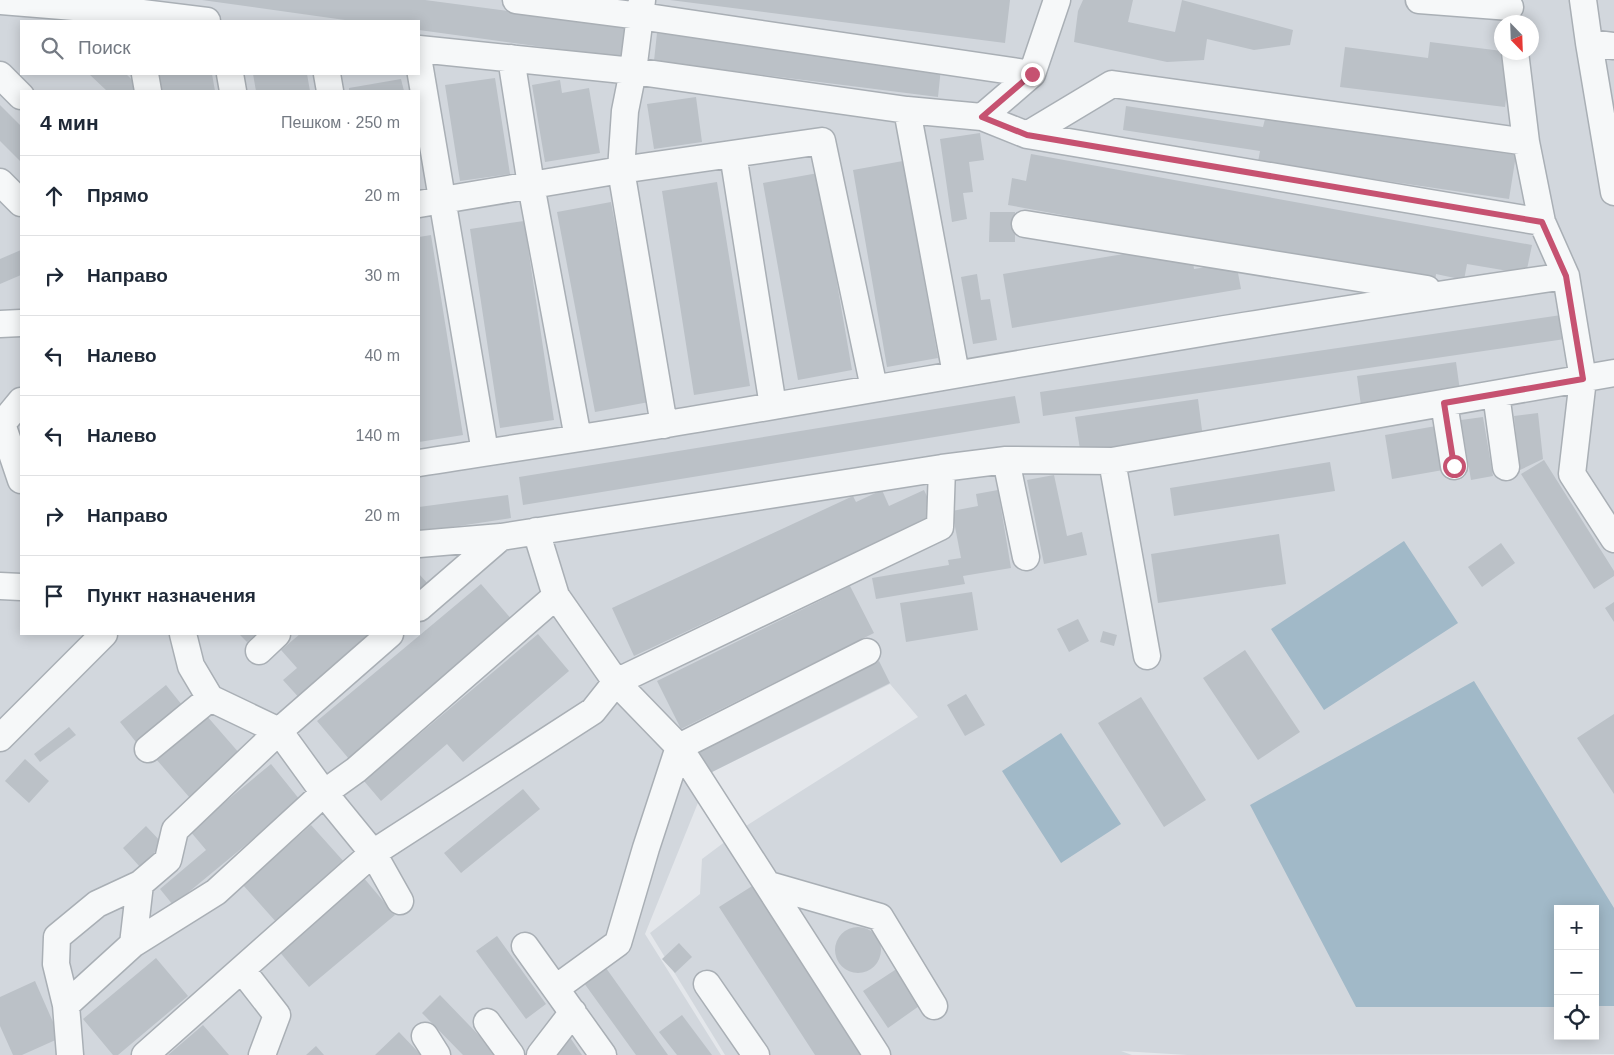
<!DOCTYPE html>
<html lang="ru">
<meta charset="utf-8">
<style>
body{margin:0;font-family:Helvetica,sans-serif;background:#f2f2f3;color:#1f2937}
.controls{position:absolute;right:15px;bottom:15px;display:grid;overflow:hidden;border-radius:0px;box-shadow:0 2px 12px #0003}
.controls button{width:45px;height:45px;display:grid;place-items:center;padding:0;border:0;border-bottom:1px solid #e0e1e3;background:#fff;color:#1f2937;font:25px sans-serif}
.compass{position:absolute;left:1494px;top:15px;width:45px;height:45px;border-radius:50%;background:#fff;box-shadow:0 2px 12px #0003;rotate:157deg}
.stop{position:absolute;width:15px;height:15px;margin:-11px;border:4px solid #c65271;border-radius:50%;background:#fff}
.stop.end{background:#c65271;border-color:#fff;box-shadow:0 1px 5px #0008}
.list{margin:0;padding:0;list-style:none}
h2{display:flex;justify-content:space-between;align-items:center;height:65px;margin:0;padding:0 20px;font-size:21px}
h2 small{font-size:16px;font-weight:400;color:#747a83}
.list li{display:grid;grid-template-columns:32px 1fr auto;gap:15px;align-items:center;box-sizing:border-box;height:80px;padding:0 20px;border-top:1px solid #e0e1e3}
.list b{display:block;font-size:19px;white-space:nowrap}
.list em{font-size:16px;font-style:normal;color:#747a83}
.icon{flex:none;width:28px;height:28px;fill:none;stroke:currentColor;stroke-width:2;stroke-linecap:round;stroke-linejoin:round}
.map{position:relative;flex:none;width:1614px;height:1055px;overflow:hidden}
.search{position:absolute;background:#fff;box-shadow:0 2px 12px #0003;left:20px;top:20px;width:400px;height:55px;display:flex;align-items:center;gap:12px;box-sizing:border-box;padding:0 18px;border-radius:0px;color:#747a83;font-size:19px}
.panel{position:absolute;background:#fff;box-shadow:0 2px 12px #0003;left:20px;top:90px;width:400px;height:545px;border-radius:0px}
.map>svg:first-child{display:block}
.built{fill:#d2d7dd;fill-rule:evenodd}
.water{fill:#a1b9c8}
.building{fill:#bbc1c7}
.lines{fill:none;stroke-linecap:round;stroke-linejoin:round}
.minor-casing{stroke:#a9afb5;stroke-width:29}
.minor{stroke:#f6f8f9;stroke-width:26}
.route{stroke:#c65271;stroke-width:6}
</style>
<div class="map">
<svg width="1614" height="1055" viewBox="0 0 1614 1055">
<rect width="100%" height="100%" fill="#e4e7eb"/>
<path class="built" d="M0 0H1614V1054L1188 1055 1121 1051 1132 1055H725L650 933 700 894 702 859 746 826 918 717 890 684 710 773 645 934 721 1055H0ZM21 21H419V74H21ZM1502 22H1532V52H1502ZM21 91H419V634H21ZM1558 909H1595V1036H1558Z"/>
<path class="water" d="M1404 541 1458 623 1324 710 1271 629Z
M1474 681 1614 908V1006H1595V909H1558V1007H1356L1250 805Z
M1061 733 1121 824 1061 863 1002 771Z"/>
<path class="building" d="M202 0H425L628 27 624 58 419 30V21H352Z
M670 0H1010L1005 43Z
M1083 0H1133L1128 22 1175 32 1182 0 1293 30 1290 45 1254 50 1207 39 1204 60 1167 62 1074 42 1078 11Z
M63 12 73 21H54Z
M657 33 941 68 938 97 654 61Z
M1430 42 1502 51V52H1512L1505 107 1340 87 1345 47 1428 58Z
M89 74H126L144 91H107Z
M158 74H212L215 91H161Z
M253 74H307L310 91H256Z
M495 78 510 174 460 181 445 85Z
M401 79 404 91H349V88Z
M560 80 562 93 589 88 600 153 545 162 532 85Z
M696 97 702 142 654 149 647 104Z
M0 105 21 126V162L0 141Z
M1126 106 1263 127 1265 119 1516 155 1509 199 1258 162 1260 151 1123 130Z
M980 133 984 160 969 162 973 192 963 193 967 219 952 222 940 139Z
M1031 154 1532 245 1526 274 1467 264 1464 280 1436 274 1435 283 1008 205 1012 178 1026 181Z
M903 161 938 358 887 367 853 170Z
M818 173 852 370 798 380 763 183Z
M717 182 750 386 694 395 662 191Z
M611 202 649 402 595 412 557 212Z
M990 212H1015V242H989Z
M524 221 554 420 500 428 470 229Z
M431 235 463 435 419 442V237Z
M1160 248 1162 260 1192 255 1194 269 1236 262 1241 289 1012 328 1003 274Z
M21 250V275L0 284V259Z
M977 274 981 300 990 299 997 340 973 344 961 277Z
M1568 314 1572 338 1043 416 1040 392Z
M1456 362 1461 398 1362 413 1357 376Z
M1015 396 1020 423 523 505 519 477Z
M1198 399 1203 438 1081 456 1075 417Z
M1538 413 1543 459 1520 470 1514 416Z
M1483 417 1493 476 1471 480 1461 420Z
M1436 426 1443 470 1392 479 1385 435Z
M1544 460 1614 571V576L1594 589 1521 474Z
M1330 462 1335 491 1174 516 1170 488Z
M1054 475 1067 536 1082 532 1087 555 1044 564 1027 480Z
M882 490 889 506 924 490 936 515 634 656 612 608 853 496 856 502Z
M998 490 1011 568 963 576 965 584 876 599 872 578 949 565 948 560 961 558 952 511 978 506 976 494Z
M508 495 511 518 419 532V507Z
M1279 534 1286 584 1158 603 1151 554Z
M1501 543 1515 563 1482 587 1468 567Z
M419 574 430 586 419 596Z
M481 584 513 621 349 759 317 721Z
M850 586 874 633 681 729 657 681Z
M972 592 978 630 906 642 900 603Z
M1614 602V622L1605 608Z
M1078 619 1089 641 1069 652 1057 629Z
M1103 631 1117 635 1114 646 1100 642Z
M239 634H257L247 642Z
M300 634H377L302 701 283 680 297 668 281 650Z
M538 634 569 671 463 762 447 744 381 801 364 781Z
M1245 650 1300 732 1258 760 1203 678Z
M879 661 890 683 710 773 698 751Z
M166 685 182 705 136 742 120 722Z
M966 694 985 725 965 736 947 705Z
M1141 697 1206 800 1164 827 1098 723Z
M1614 714V794L1577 738Z
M206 715 240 754 190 798 156 759Z
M69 727 76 735 40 762 34 754Z
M25 759 49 781 29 803 5 781Z
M271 764 300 800 173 905 160 889 206 850 190 831Z
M523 789 540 809 461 873 444 853Z
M311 825 345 863 277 923 243 885Z
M146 826 163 844 140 867 123 848Z
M363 877 395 915 309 987 278 950Z
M757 883 868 1055H815L719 907Z
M835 950a23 23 0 1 1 46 0a23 23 0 1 1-46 0Z
M497 936 546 1004 526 1019 476 951Z
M679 943 692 957 675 973 662 959Z
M156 958 188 996 118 1055H113L83 1019Z
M606 968 668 1055H636L584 983Z
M898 968 922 1004 888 1028 863 991Z
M35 981 60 1038 22 1055H13L0 1026V997Z
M440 995 496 1053 494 1055H463L422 1013Z
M682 1015 712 1055H677L659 1032Z
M203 1025 229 1055H168Z
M399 1032 421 1055H375Z
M569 1036 582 1055H552Z
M316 1046 324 1055H306Z"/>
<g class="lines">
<defs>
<path id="minor" d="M516 0 640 16 1032 74
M642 0 633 71 625 111 621 170 664 425
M1419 0 1510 7
M1583 0 1589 43
M0 1 135 12 207 21
M1614 46 1589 43 1614 192
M419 49 633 71 907 110 982 117 1027 135 1542 222
M1515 52 1526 142 1542 222 1566 276 1583 379 1572 474 1614 539
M511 58 531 185 578 438
M419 63 485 452
M145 74 148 91
M230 74 233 91
M327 74 330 91
M0 75 21 96
M907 110 956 374
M982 117 1032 74 1057 0
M1027 135 1112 84 1526 142
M733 154 773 406
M0 182 21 203
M419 204 621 170 822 141 874 388
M1025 224 1427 289
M0 324 21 323
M1496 394 1506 467
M1444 403 1454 466
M0 422 2 424 21 480
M2 424 21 401
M1006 460 1026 557
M1112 461 1147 656
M419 463C501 450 584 438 667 424 966 374 1265 319 1566 276
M536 531 556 596 616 682 679 747 646 848 618 943 556 988
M419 544 501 537 942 468 1006 460 1112 461 1614 373
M0 586 21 587
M419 608 501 537
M183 634 191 666 210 698 279 731 324 793 373 853 400 901
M259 651 277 634
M867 652 679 747 877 1055
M0 738 104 634
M148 749 210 698
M769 885 880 917 934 1006
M133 944 140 884
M525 946 603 1055
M242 970 277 1015 262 1055
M707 984 756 1055
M66 1005 133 944 216 892 324 793 356 770 556 596
M487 1022 511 1055
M425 1036 437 1055
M70 1055 66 1005 56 964 57 937 97 904 140 884 168 860 175 830 279 731 390 634
M145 1055 373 853 593 711 616 682 940 527 942 468
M540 1055 573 1012"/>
</defs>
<use href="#minor" class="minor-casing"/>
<use href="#minor" class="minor"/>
</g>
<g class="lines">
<path class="route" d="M1032 74 982 117 1027 135 1542 222 1566 276 1583 379 1444 403 1454 466"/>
</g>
</svg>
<div class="controls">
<button>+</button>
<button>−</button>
<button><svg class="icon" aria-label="locate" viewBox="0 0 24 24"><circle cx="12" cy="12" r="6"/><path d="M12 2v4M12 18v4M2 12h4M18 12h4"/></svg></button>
</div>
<svg class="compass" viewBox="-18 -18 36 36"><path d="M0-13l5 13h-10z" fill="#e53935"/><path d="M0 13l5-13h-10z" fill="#747a83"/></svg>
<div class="stop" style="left:1454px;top:466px"></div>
<div class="stop end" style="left:1032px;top:74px"></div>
<div class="search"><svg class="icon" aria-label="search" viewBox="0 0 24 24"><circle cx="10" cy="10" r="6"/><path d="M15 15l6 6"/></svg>Поиск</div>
<section class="panel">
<h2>4 мин<small>Пешком · 250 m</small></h2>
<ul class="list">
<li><svg class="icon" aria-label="ahead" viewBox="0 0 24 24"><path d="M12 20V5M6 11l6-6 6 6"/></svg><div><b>Прямо</b></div><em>20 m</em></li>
<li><svg class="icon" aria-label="right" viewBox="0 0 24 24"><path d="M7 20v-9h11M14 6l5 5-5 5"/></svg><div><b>Направо</b></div><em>30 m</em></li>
<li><svg class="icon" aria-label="left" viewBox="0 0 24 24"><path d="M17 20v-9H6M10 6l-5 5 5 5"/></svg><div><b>Налево</b></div><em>40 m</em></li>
<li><svg class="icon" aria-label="left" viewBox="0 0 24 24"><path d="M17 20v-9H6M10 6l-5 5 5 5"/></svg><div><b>Налево</b></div><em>140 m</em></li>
<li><svg class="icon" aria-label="right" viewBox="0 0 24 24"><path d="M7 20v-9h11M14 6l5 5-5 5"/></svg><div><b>Направо</b></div><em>20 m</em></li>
<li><svg class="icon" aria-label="arrive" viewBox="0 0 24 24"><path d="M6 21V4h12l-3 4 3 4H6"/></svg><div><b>Пункт назначения</b></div></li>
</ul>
</section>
</div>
